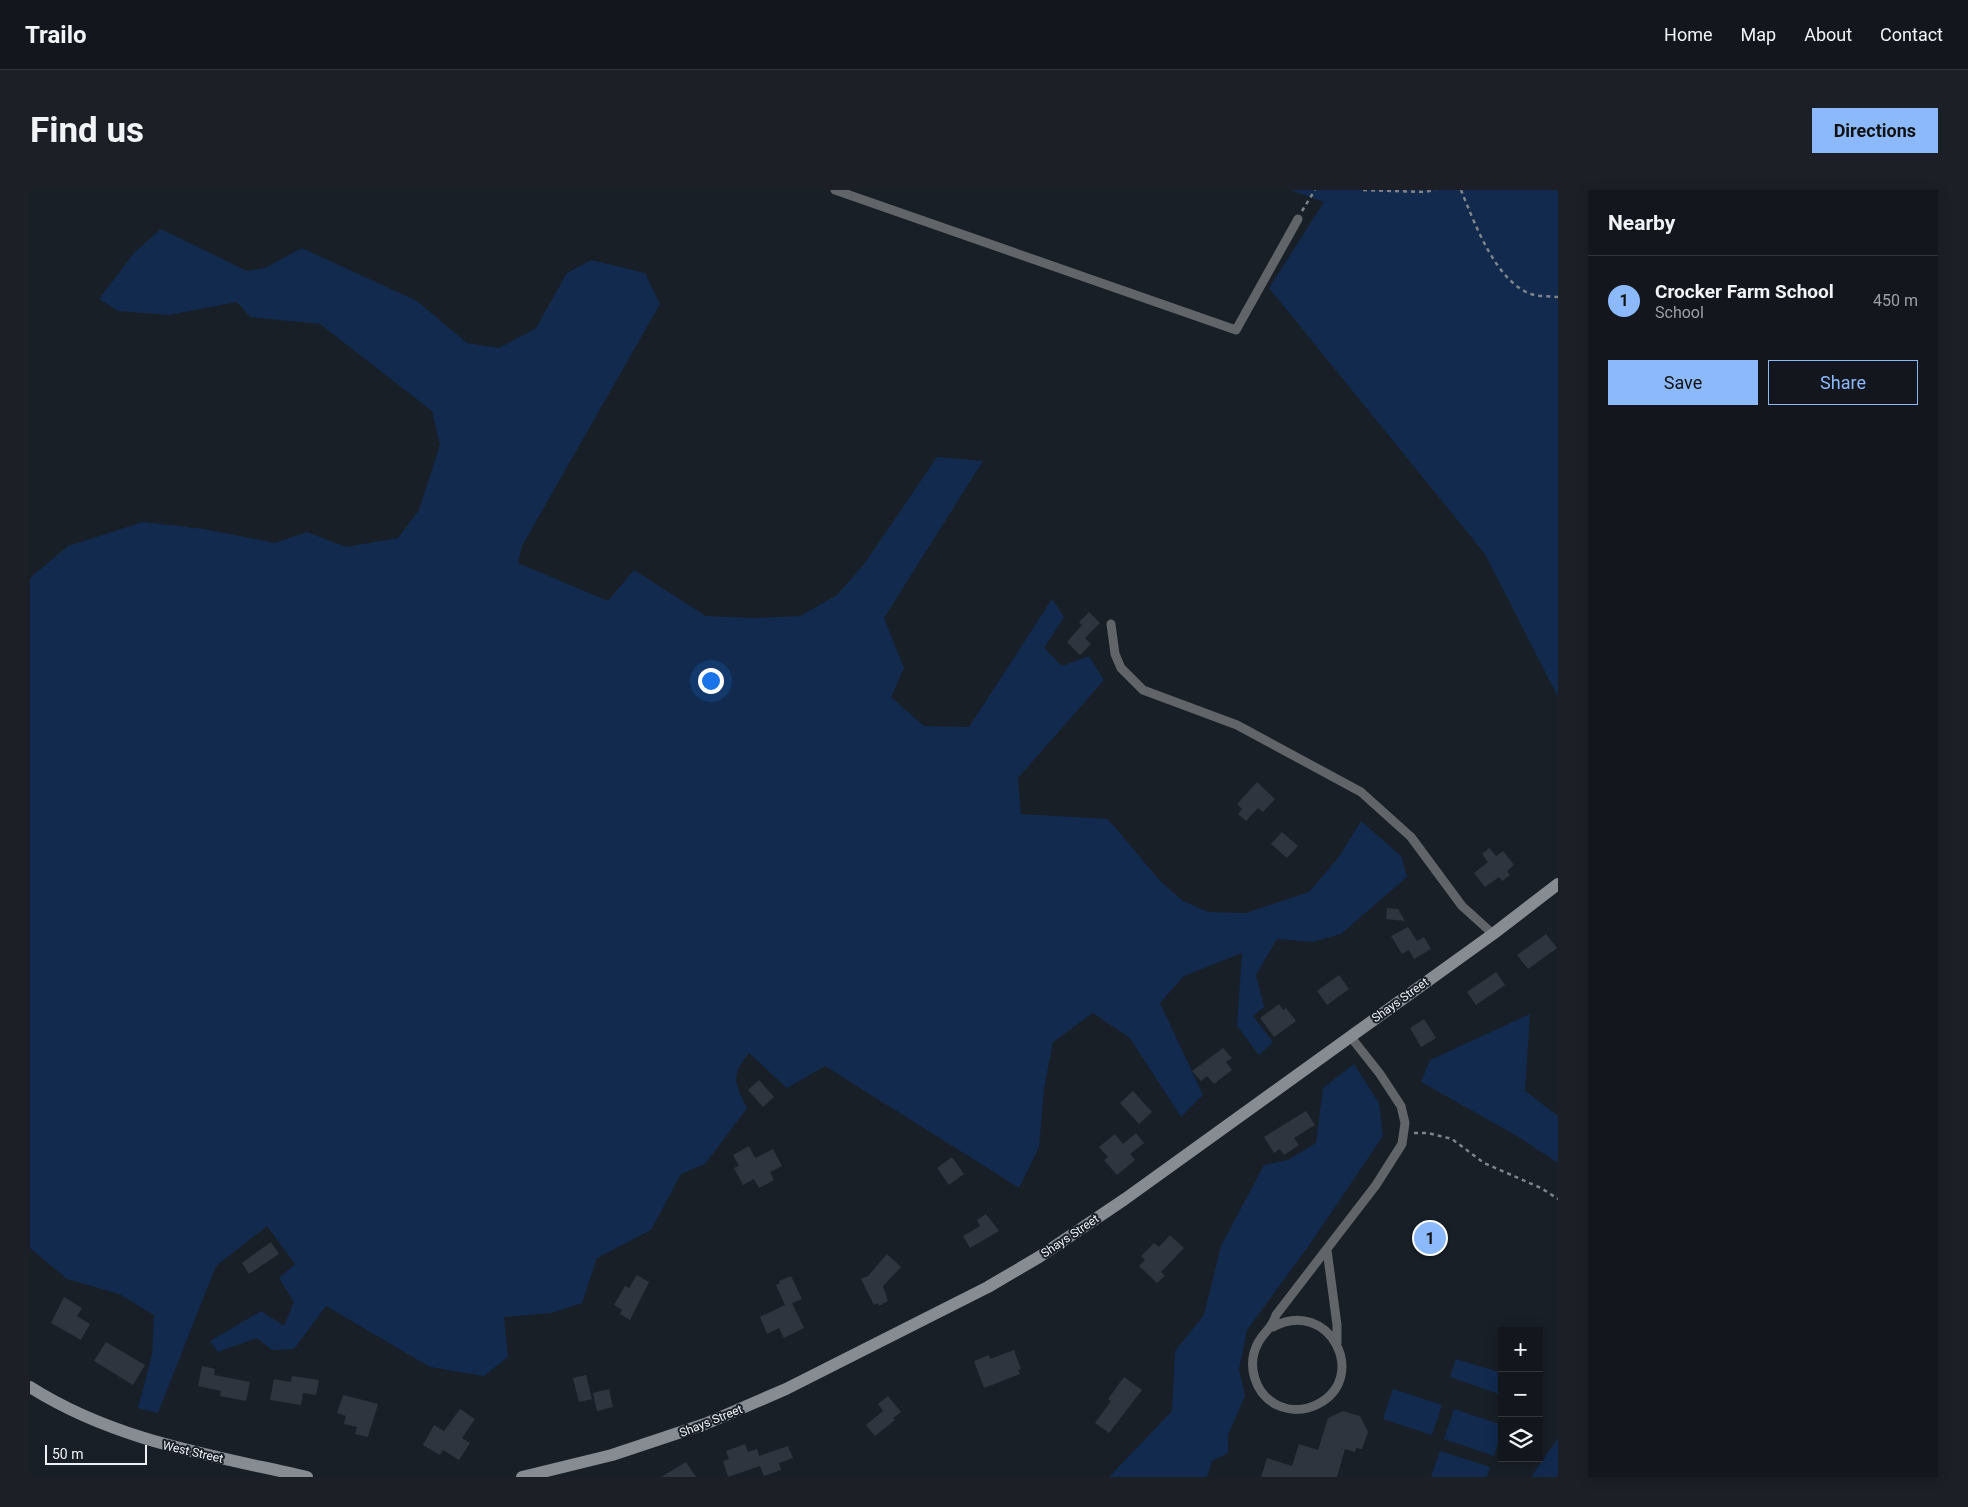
<!DOCTYPE html>
<meta charset="utf-8">
<style>
body{margin:0;font-family:Roboto,sans-serif;background:#1c2026;color:#f1f3f6}
.controls{position:absolute;right:15px;bottom:15px;display:grid;overflow:hidden;border-radius:0px;box-shadow:0 2px 12px #0003}
.controls button{width:45px;height:45px;display:grid;place-items:center;padding:0;border:0;border-bottom:1px solid #32363b;background:#13171d;color:#f1f3f6;font:25px sans-serif}
.scale{position:absolute;left:15px;bottom:12px;width:102px;box-sizing:border-box;padding-left:5px;border:2px solid #eef2f7;border-top:0;font-size:14px;line-height:18px;white-space:nowrap;color:#eef2f7;-webkit-text-stroke:4px #191f27;paint-order:stroke}
.you{position:absolute;left:680px;top:490px;width:18px;height:18px;margin:-12px;border:4px solid #fff;border-radius:50%;background:#1a73e8;box-shadow:0 0 0 8px #1a73e833}
.badge{display:grid;place-items:center;width:32px;height:32px;border-radius:50%;background:#8cb9fc;color:#111;font-size:16px;font-weight:700}
.pin{position:absolute;translate:-50% -50%;border:2px solid #fff;box-shadow:0 1px 5px #0006}
.list{margin:0;padding:0;list-style:none}
h2{display:flex;justify-content:space-between;align-items:center;height:65px;margin:0;padding:0 20px;font-size:21px}
h2 small{font-size:16px;font-weight:400;color:#9d9fa4}
.list li{display:grid;grid-template-columns:32px 1fr auto;gap:15px;align-items:center;box-sizing:border-box;height:90px;padding:0 20px;border-top:1px solid #32363b}
.list b{display:block;font-size:19px;white-space:nowrap}
.list p{margin:0;font-size:16px;white-space:nowrap;color:#9d9fa4}
.list em{font-size:16px;font-style:normal;color:#9d9fa4}
.actions{display:flex;gap:10px;padding:15px 20px}
.actions a{flex:1;padding:11px 0;border:1px solid #8cb9fc;border-radius:0px;text-align:center;font-size:18px;color:#8cb9fc}
.actions .main{background:#8cb9fc;color:#111}
.icon{flex:none;width:28px;height:28px;fill:none;stroke:currentColor;stroke-width:2;stroke-linecap:round;stroke-linejoin:round}
.map{position:relative;flex:none;width:1528px;height:1287px;overflow:hidden;border-radius:0px}
header{display:flex;align-items:center;gap:30px;box-sizing:border-box;height:70px;padding:0 25px;background:#13171d;border-bottom:1px solid #32363b}
header strong{font-size:24px}
nav{display:flex;gap:28px;margin-inline-start:auto;font-size:18px}
.intro{display:flex;align-items:center;justify-content:space-between;box-sizing:border-box;height:120px;padding:0 30px}
h1{margin:0;font-size:35px}
.button{padding:12px 22px;border-radius:0px;background:#8cb9fc;color:#111;font-size:18px;font-weight:700}
main{display:flex;gap:30px;padding:0 30px}
aside{flex:1;background:#13171d;border-radius:0px;box-shadow:0 2px 12px #0003}
.map>svg:first-child{display:block}
.green{fill:#112a4e}
.building{fill:#2f353e}
.lines{fill:none;stroke-linecap:round;stroke-linejoin:round}
.path{stroke:#7f848b;stroke-width:2.5;stroke-dasharray:4 4;stroke-linecap:butt}
.lane{stroke:#616468;stroke-width:9}
.secondary{stroke:#878c93;stroke-width:12}
.labels{text-anchor:middle;dominant-baseline:central;stroke-width:4;stroke-linejoin:round;paint-order:stroke}
.street-label{font-size:12px;fill:#eef2f7;stroke:#191f27}
</style>
<header>
<strong>Trailo</strong>
<nav><a>Home</a><a>Map</a><a>About</a><a>Contact</a></nav>
</header>
<div class="intro"><h1>Find us</h1><a class="button">Directions</a></div>
<main>
<div class="map">
<svg width="1528" height="1287" viewBox="0 0 1528 1287">
<rect width="100%" height="100%" fill="#191f27"/>
<path class="green" d="M1260 0H1528V507L1455 364 1239 98 1294 12Z
M131 39 217 81 235 78 272 58 387 111 437 153 469 158 506 138 537 83 561 70 615 83 630 114 492 356 488 373 578 411 604 380 676 426 724 428 770 426 807 405 835 373 907 267 953 271 854 428 874 478 861 507 894 536 939 537 1022 409 1034 427 1014 458 1032 476 1059 466 1074 490 988 588 991 624 1078 629 1130 691 1153 711 1178 722 1216 723 1279 702 1309 667 1331 631 1371 666 1377 687 1311 744 1282 752 1247 749 1226 785 1234 817 1223 826 1243 852 1229 865 1207 836 1212 763 1154 786 1130 813 1173 905 1151 927 1100 848 1063 823 1023 852 1014 899 1009 957 989 998 795 876 757 898 719 863C700 886 705 893 717 918L675 974 651 984 621 1040 567 1068 552 1113 521 1123 474 1127 478 1167 454 1186 400 1177 296 1116 264 1159 242 1160 227 1148 188 1162 180 1151 231 1121 254 1136 264 1112 249 1088 265 1074 237 1036 186 1076 128 1223 108 1218 122 1165 124 1125 89 1104 37 1089 0 1058V388L38 356 113 332 174 339 245 353 277 342 316 357 368 348 389 320 410 255 402 221 290 134 220 127 207 112 139 125 88 121 69 109 104 63Z
M1500 824 1495 901 1528 926V973L1487 946 1391 892 1400 870Z
M1324 874 1349 913 1353 946 1280 1054 1217 1140 1209 1179 1215 1206 1198 1245V1263L1182 1271 1177 1287H1079L1142 1221 1145 1161 1174 1125 1191 1056 1234 975 1258 970 1286 953 1293 898Z
M1426 1169 1472 1183V1205L1420 1187Z
M1363 1199 1412 1215 1402 1245 1353 1229Z
M1424 1219 1472 1235V1242L1464 1266 1414 1249Z
M1528 1248V1287H1501Z
M1410 1261 1460 1277 1457 1287H1401Z"/>
<path class="building" d="M1059 422 1070 433 1055 448 1061 454 1050 465 1037 452 1052 435 1049 432Z
M1227 592 1245 609 1233 622 1228 618 1216 631 1208 624 1212 619 1207 614Z
M1252 642 1268 656 1257 668 1241 654Z
M1459 658 1466 666 1473 661 1484 675 1477 681 1480 685 1472 691 1469 687 1455 697 1444 683 1458 672 1452 664Z
M1357 718 1368 719 1375 731 1356 729Z
M1378 737 1387 751 1394 747 1401 759 1384 769 1379 760 1372 764 1361 746Z
M1516 744 1527 758 1498 779 1487 765Z
M1466 782 1475 795 1446 815 1437 802Z
M1309 785 1319 799 1297 815 1287 801Z
M1249 814 1253 820 1256 818 1266 831 1244 847 1230 828Z
M1394 829 1406 848 1391 857 1380 838Z
M1193 858 1202 868 1196 872 1202 880 1184 894 1177 886 1171 891 1162 881Z
M729 890 744 907 733 917 718 900Z
M1103 901 1122 922 1109 934 1090 913Z
M1276 921 1285 935 1264 948 1269 955 1254 965 1250 959 1244 963 1234 947Z
M1106 943 1114 953 1100 964 1105 970 1087 985 1074 970 1078 967 1069 957 1085 944 1093 954Z
M719 956 725 968 743 959 752 976 740 982 744 990 729 998 724 989 713 995 704 978 709 976 703 965Z
M922 967 934 984 919 995 907 978Z
M956 1024 969 1041 940 1058 933 1046 950 1036 947 1030Z
M1140 1045 1154 1058 1131 1082 1135 1086 1127 1093 1109 1076 1115 1070 1111 1066 1124 1053 1129 1057Z
M241 1052 249 1064 219 1084 212 1073Z
M857 1064 871 1077 853 1096 858 1111 849 1116 848 1113 844 1115 831 1089 838 1086Z
M607 1085 619 1092 600 1130 590 1124 592 1120 584 1115 595 1096 599 1098Z
M761 1086 772 1109 762 1113 774 1138 754 1148 749 1138 737 1144 730 1127 755 1115 746 1095 750 1093 749 1091Z
M34 1107 52 1118 47 1126 60 1134 51 1150 21 1133Z
M76 1152 115 1175 103 1195 64 1171Z
M984 1160 991 1179 988 1180 990 1184 954 1198 944 1171 959 1165 960 1169Z
M172 1176 185 1179 184 1185 220 1192 216 1211 190 1206 191 1201 168 1196Z
M556 1185 562 1209 549 1212 543 1188Z
M262 1186 289 1190 286 1205 273 1203 271 1215 240 1210 244 1189 261 1192Z
M1094 1187 1112 1200 1079 1243 1065 1233 1081 1211 1078 1209Z
M579 1199 583 1217 567 1221 563 1203Z
M313 1205 348 1214 338 1247 325 1244 327 1237 314 1234 316 1226 307 1223Z
M858 1206 871 1222 863 1228 865 1230 845 1246 836 1235 853 1221 848 1214Z
M430 1219 445 1229 432 1248 440 1253 429 1270 413 1260 410 1265 393 1255 404 1235 414 1241Z
M1313 1221 1330 1226 1338 1242 1332 1259 1326 1258 1325 1262 1315 1259 1307 1287H1231L1237 1268 1262 1276 1269 1254 1288 1260 1298 1228Z
M715 1254 718 1262 727 1259 729 1266 758 1256 763 1268 749 1273 751 1280 734 1286 730 1276 698 1287 693 1271 699 1269 696 1261Z
M656 1272 666 1287H631Z"/>
<g class="lines">
<path class="path" d="M1333 0 1395 2 1405 0
M1431 0C1444 32 1466 92 1501 104 1509 107 1520 106 1528 107
M1272 21 1285 0
M1384 943H1398L1422 949 1454 973 1511 998 1528 1009"/>
<path class="lane" d="M805 0 1206 140 1268 29
M1081 434 1085 464 1091 478 1113 500 1207 535 1331 602 1381 647 1432 716 1463 744
M1297 1060 1307 1135V1153
M1243 1137C1299 1107 1340 1187 1288 1214 1275 1221 1260 1221 1247 1215 1225 1204 1216 1175 1228 1153 1234 1141 1242 1139 1246 1125L1346 995 1372 954 1375 933 1371 916 1350 884 1320 846"/>
<path class="secondary" d="M0 1197C85 1251 181 1265 277 1287
M492 1287 582 1265 675 1234 756 1199 958 1097 1009 1067 1095 1009 1463 744 1528 694"/>
</g>
<g class="labels">
<g class="street-label">
<text transform="translate(1370 810) rotate(-36)">Shays Street</text>
<text transform="translate(1040 1046) rotate(-34)">Shays Street</text>
<text transform="translate(681 1231) rotate(-22)">Shays Street</text>
<text transform="translate(163 1262) rotate(13)">West Street</text>
</g>
</g>
</svg>
<div class="controls">
<button>+</button>
<button>−</button>
<button><svg class="icon" aria-label="layers" viewBox="0 0 24 24"><path d="M12 4l9 5-9 5-9-5zM3 14l9 5 9-5"/></svg></button>
</div>
<div class="scale">50 m</div>
<div class="you"></div>
<div class="pin badge" style="left:1400px;top:1048px">1</div>
</div>
<aside>
<h2>Nearby<small></small></h2>
<ul class="list">
<li><span class="badge">1</span><div><b>Crocker Farm School</b><p>School</p></div><em>450 m</em></li>
</ul>
<div class="actions"><a class="main">Save</a><a>Share</a></div>
</aside>
</main>
